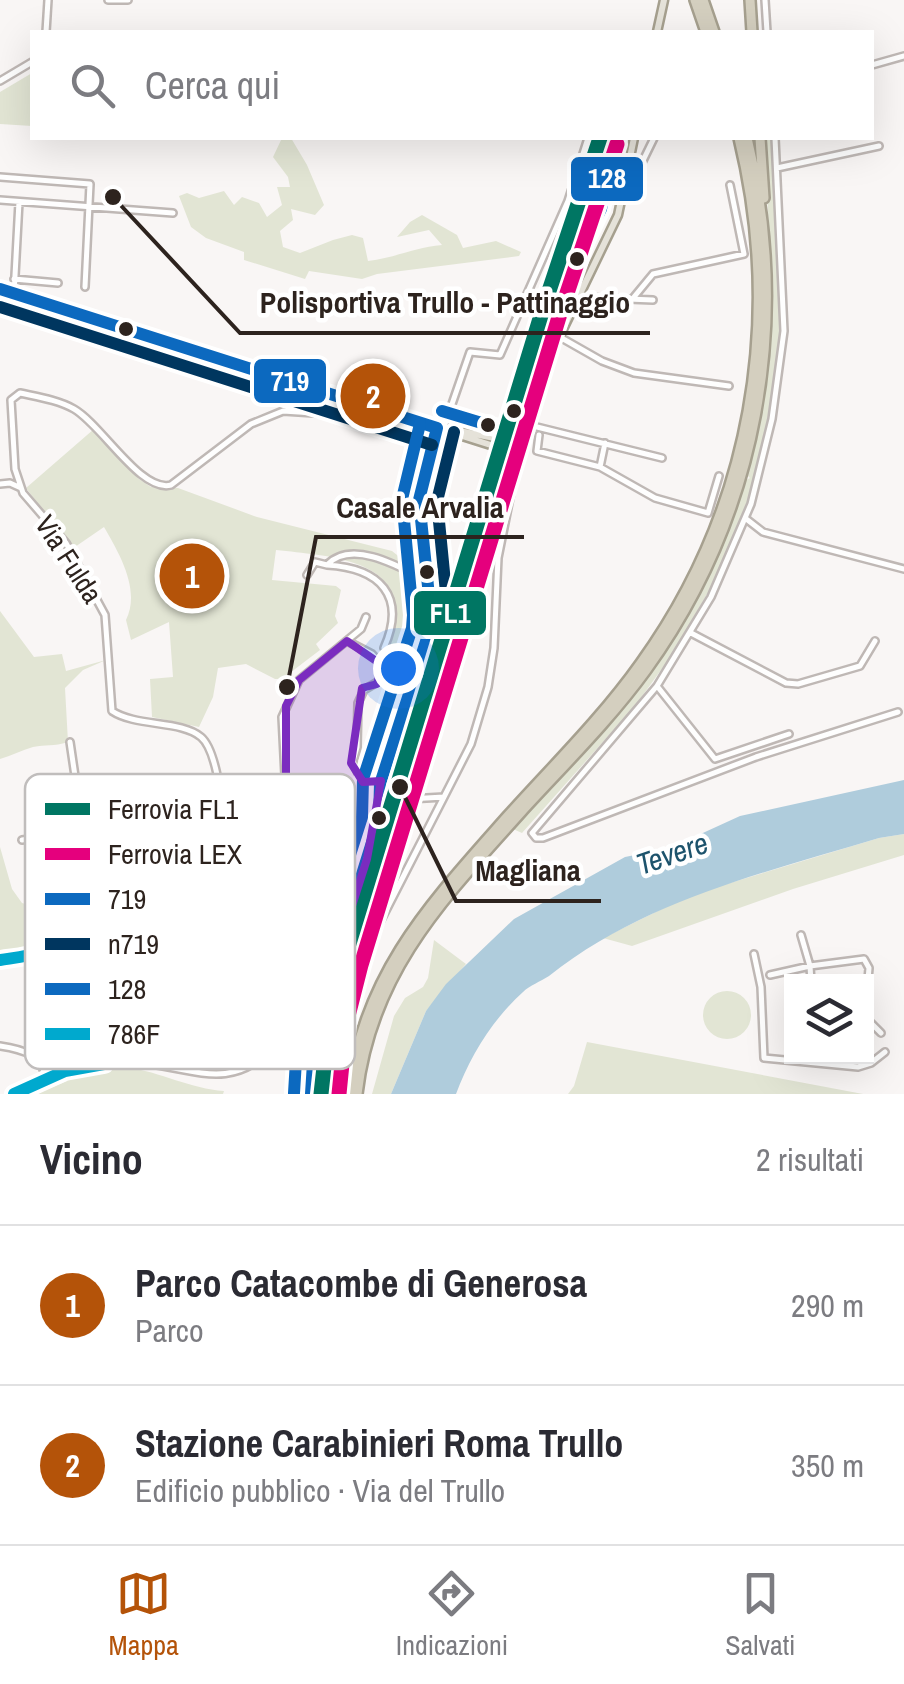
<!DOCTYPE html>
<html lang="it">
<meta charset="utf-8">
<style>
body{margin:0;font-family:"Archivo Narrow",sans-serif;background:#f7f7f7;color:#2b2b33}
.controls{position:absolute;right:30px;bottom:30px;display:grid;overflow:hidden;border-radius:0px;box-shadow:0 10px 40px #0002}
.controls button{width:90px;height:90px;display:grid;place-items:center;padding:0;border:0;border-bottom:2px solid #e1e1e2;background:#fff;color:#2b2b33;font:50px sans-serif}
.you{position:absolute;left:398px;top:668px;width:35px;height:35px;margin:-25px;border:8px solid #fff;border-radius:50%;background:#1a73e8;box-shadow:0 0 0 15px #1a73e833}
.badge{display:grid;place-items:center;width:65px;height:65px;border-radius:50%;background:#b45309;color:#fff;font-size:32px;font-weight:700}
.pin{position:absolute;translate:-50% -50%;border:5px solid #fff;box-shadow:0 2px 10px #0006}
.list{margin:0;padding:0;list-style:none}
h2{display:flex;justify-content:space-between;align-items:center;height:130px;margin:0;padding:0 40px;font-size:42px}
h2 small{font-size:32px;font-weight:400;color:#7c7c81}
.list li{display:grid;grid-template-columns:65px 1fr auto;gap:30px;align-items:center;box-sizing:border-box;height:160px;padding:0 40px;border-top:2px solid #e1e1e2}
.list b{display:block;font-size:38px;white-space:nowrap}
.list p{margin:0;font-size:32px;white-space:nowrap;color:#7c7c81}
.list em{font-size:32px;font-style:normal;color:#7c7c81}
.icon{flex:none;width:55px;height:55px;fill:none;stroke:currentColor;stroke-width:2;stroke-linecap:round;stroke-linejoin:round}
.map{position:relative;flex:none;width:904px;height:1094px;overflow:hidden}
.search{position:absolute;background:#fff;box-shadow:0 10px 40px #0002;left:30px;right:30px;top:30px;height:110px;display:flex;align-items:center;gap:25px;box-sizing:border-box;padding:0 35px;border-radius:0px;color:#7c7c81;font-size:38px}
.sheet{height:450px;background:#fff}
nav{display:flex;justify-content:space-around;align-items:center;box-sizing:border-box;height:140px;border-top:2px solid #e1e1e2;background:#fff;font-size:28px;color:#7c7c81}
nav a{display:grid;justify-items:center;gap:5px}
nav .on{color:#b45309}
.map>svg:first-child{display:block}
.green{fill:#e2e5d4}
.water{fill:#afccdc}
.lines{fill:none;stroke-linecap:round;stroke-linejoin:round}
.minor-casing{stroke:#bfb8b5;stroke-width:10}
.major-casing{stroke:#a6a08f;stroke-width:11}
.highway-casing{stroke:#a6a08f;stroke-width:14}
.minor{stroke:#fefefe;stroke-width:5}
.major{stroke:#e5e2d9;stroke-width:6}
.highway{stroke:#d4cfbf;stroke-width:9}
.bus-1-casing{stroke:#fff;stroke-width:20}
.bus-2-casing{stroke:#fff;stroke-width:20}
.bus-3-casing{stroke:#fff;stroke-width:20}
.bus-4-casing{stroke:#fff;stroke-width:20}
.bus-1{stroke:#0c69bf;stroke-width:12}
.bus-2{stroke:#00365f;stroke-width:12}
.bus-3{stroke:#0c69bf;stroke-width:12}
.bus-4{stroke:#00a9ce;stroke-width:12}
.rail-1-casing{stroke:#fff;stroke-width:22}
.rail-2-casing{stroke:#fff;stroke-width:22}
.rail-1{stroke:#007663;stroke-width:15}
.rail-2{stroke:#e5007d;stroke-width:15}
.marked{fill:#7b2cbf;fill-opacity:0.2;stroke:#7b2cbf;stroke-width:8;stroke-linejoin:round}
.bus-dot{fill:#2d231e;stroke:#fff;stroke-width:4}
.labels{text-anchor:middle;dominant-baseline:central;stroke-width:9;stroke-linejoin:round;paint-order:stroke}
.street-label{font-size:28px;fill:#2d231e;stroke:#fff}
.water-label{font-size:30px;font-style:italic;fill:#1d536c;stroke:#fff}
.key{fill:#fff;stroke:#c0bdbc;stroke-width:2.5}
.key-label{font-size:28px;fill:#2d231e}
.leader{fill:none;stroke:#2d231e;stroke-width:4}
.callout-dot{fill:#2d231e;stroke:#fff;stroke-width:4}
.callout-label{font-size:30px;text-anchor:middle;font-weight:bold;fill:#2d231e;stroke:#fff;stroke-width:9;stroke-linejoin:round;paint-order:stroke}
.line-badge{stroke:#fff;stroke-width:4}
.badge-label{font-size:28px;text-anchor:middle;font-weight:bold;fill:#fff}
</style>
<div class="map">
<svg width="904" height="1094" viewBox="0 0 904 1094">
<rect width="100%" height="100%" fill="#f9f6f5"/>
<path class="green" d="M32 73V126L0 124V92Z
M282 138H291L307 165 324 205 315 215 291 209 293 220 280 231 283 247 300 253 333 240 352 235 363 238 368 261C395 258 415 247 442 245L429 230 397 237 410 222 422 215 457 235 463 248 496 241 521 252 519 256 377 274 362 279 309 271 305 279 244 260V252L206 238 191 227 179 196 187 193 199 198 224 191 234 205 242 197 259 203 267 217 282 205 277 187H290L288 177 273 157Z
M763 138H771L781 289V346L771 413 754 485 713 584 669 659 635 706 522 833 513 829C563 774 617 721 659 660 697 605 726 543 746 480L750 478 747 475C779 356 772 259 763 138Z
M94 429 139 479 151 487 178 488 257 517 392 551 423 576 429 611 416 607 392 657 386 650C423 561 340 557 276 550L272 580 336 586 341 590 335 616 338 623 316 644 320 650 282 679H275L246 664 218 668 213 697 199 727 152 717 150 679 173 677 169 622 131 640 126 620C141 590 119 553 104 527L72 549 26 488Z
M0 611 34 657 62 654 66 671 106 660 83 670 65 688 68 742C53 747 46 744 33 747 22 750 11 756 0 759Z
M904 834V855L793 889 632 946 603 938 690 895 879 838Z
M0 847 12 889 22 903 34 906 47 917 56 938 47 947 0 956Z
M434 940 466 964 426 1011 391 1094H372L394 1016 405 998 423 987 428 978Z
M703 1015a24 24 0 1 1 48 0a24 24 0 1 1-48 0Z
M587 1042 863 1094H568L574 1086Z
M126 1067C161 1072 191 1089 224 1091L223 1094H36L67 1081 72 1076Z"/>
<path class="water" d="M904 780V834L879 838C764 873 645 900 549 976 540 982 530 985 523 992 493 1019 470 1056 456 1094H391L426 1011 446 984 514 919 625 857 670 848 740 816Z"/>
<g class="lines">
<defs>
<path id="minor" d="M108 0H128
M765 0 767 32
M46 32 48 0
M872 65 904 56
M0 81 32 62
M775 138 784 331 772 419 751 504 711 597 657 686 532 833 536 838H543L756 757 898 712
M777 168 879 146
M0 177 90 184 85 287
M626 187 635 177 654 138
M0 200 173 213
M14 279 58 283
M0 289 437 428
M14 294 19 202
M578 297 653 300
M634 297 653 274 744 254 730 185
M558 336 602 361 634 373 729 386
M529 425 662 458
M443 430 470 352 500 355 568 201 588 138
M539 435 537 451 600 467
M605 443 600 467 655 498 708 513 719 476
M0 484 10 483 21 488
M745 518 763 532 904 569
M307 575 315 562 327 565
M691 633 786 683 798 684 860 666 875 641
M347 641 372 654 382 665 379 681 364 690 358 703 357 747 353 761 361 781
M384 648C407 596 380 568 327 565 352 538 402 568 427 581
M657 686 715 759 789 734
M70 742 81 817
M367 782 365 797 358 796 361 781H381
M221 789 237 788 257 801 286 803
M409 799 444 797 471 744 488 687 494 648 498 558 519 453
M22 840 58 835 81 817 110 811 138 798 173 799 222 794
M297 865C280 890 267 926 257 956 253 969 253 983 243 994H237L232 988 230 976C228 933 231 762 201 737 181 720 136 727 112 711L105 615 66 543 23 493 15 469 11 400 20 393C38 397 58 400 74 409 102 425 141 493 171 485L251 424 283 411 345 415 353 411 357 403
M289 876 284 877 282 871 288 835 282 717 299 680 361 629 366 617
M112 909 227 898
M377 928 444 797
M801 935 810 966 811 982
M754 954 761 987 764 1058 858 1067 871 1063 885 1052
M0 960C25 956 56 957 64 929L52 893 53 879 69 856 89 852 103 864 112 909 103 977 114 1032 104 1064
M770 975 810 966 864 959 869 968 866 1003
M110 1010 115 1012 125 1036 148 1063
M866 1011 869 1021 881 1033
M0 1046C21 1049 45 1055 45 1080
M14 1094C52 1077 88 1060 131 1062 189 1065 228 1094 271 1049 302 997 289 820 319 799L326 800 332 812 333 841 346 901 351 909"/>
<path id="major" d="M657 32 664 0
M454 430 500 439
M511 442 521 444
M508 450 519 453 550 356 618 215 634 138
M374 832 378 790 431 624 419 500 437 428 497 447
M311 1094 313 1057 321 1007 379 820 381 791"/>
<path id="highway" d="M695 0 706 32
M703 0 714 32
M750 0 752 32
M760 138 764 198
M349 1094C363 974 431 903 507 817 552 767 602 718 641 663 752 509 783 320 739 138
M357 1094C371 972 443 899 521 812 563 766 609 721 646 670 758 515 792 322 747 138"/>
</defs>
<use href="#minor" class="minor-casing"/>
<use href="#major" class="major-casing"/>
<use href="#highway" class="highway-casing"/>
<use href="#minor" class="minor"/>
<use href="#major" class="major"/>
<use href="#highway" class="highway"/>
<defs>
<path id="bus-1" d="M0 289 437 428
M311 1094 314 1047 323 999 379 820 380 784 429 632 431 615 419 500 437 428"/>
<path id="bus-2" d="M0 307 432 445
M329 1094 331 1049 340 1003 396 825 397 787 446 636 448 613 437 501 454 432"/>
<path id="bus-3" d="M442 411 508 431 534 348 601 209 616 138
M294 1093 297 1044 306 994 362 817 363 779 412 628 413 615 402 499 420 424"/>
<path id="bus-4" d="M0 960C26 956 52 956 64 929 52 892 46 890 69 856L89 852 103 864 112 909 103 977 114 1032 104 1064 65 1071 14 1094"/>
</defs>
<use href="#bus-1" class="bus-1-casing"/>
<use href="#bus-2" class="bus-2-casing"/>
<use href="#bus-3" class="bus-3-casing"/>
<use href="#bus-4" class="bus-4-casing"/>
<use href="#bus-1" class="bus-1"/>
<use href="#bus-2" class="bus-2"/>
<use href="#bus-3" class="bus-3"/>
<use href="#bus-4" class="bus-4"/>
<defs>
<path id="rail-1" d="M321 1094 329 1021 344 960 542 312 600 138"/>
<path id="rail-2" d="M339 1094 346 1024 361 965 559 317 617 144"/>
</defs>
<use href="#rail-1" class="rail-1-casing"/>
<use href="#rail-2" class="rail-2-casing"/>
<use href="#rail-1" class="rail-1"/>
<use href="#rail-2" class="rail-2"/>
</g>
<path class="marked" d="M347 641 382 665 377 684 362 688 351 763 363 782 381 781 367 859 351 909 323 788 250 985 238 994 231 986 221 789 286 803V706L299 680Z"/>
<g class="bus-dot">
<circle cx="577" cy="259" r="9"/>
<circle cx="126" cy="329" r="9"/>
<circle cx="514" cy="411" r="9"/>
<circle cx="488" cy="425" r="9"/>
<circle cx="427" cy="572" r="9"/>
<circle cx="379" cy="818" r="9"/>
</g>
<g class="labels">
<g class="street-label">
<text transform="translate(69 559) rotate(57)">Via Fulda</text>
</g>
<g class="water-label">
<text transform="translate(672 853) rotate(-19)">Tevere</text>
</g>
</g>
<rect x="25" y="774" width="330" height="295" rx="15" class="key"/>
<rect x="45" y="803" width="45" height="12" fill="#007663"/>
<rect x="45" y="848" width="45" height="12" fill="#e5007d"/>
<rect x="45" y="893" width="45" height="12" fill="#0c69bf"/>
<rect x="45" y="938" width="45" height="12" fill="#00365f"/>
<rect x="45" y="983" width="45" height="12" fill="#0c69bf"/>
<rect x="45" y="1028" width="45" height="12" fill="#00a9ce"/>
<g class="key-label">
<text x="108" y="819">Ferrovia FL1</text>
<text x="108" y="864">Ferrovia LEX</text>
<text x="108" y="909">719</text>
<text x="108" y="954">n719</text>
<text x="108" y="999">128</text>
<text x="108" y="1044">786F</text>
</g>
<path class="leader" d="M113 197L240 333H650M287 687L316 537H524M400 787L456 901H601"/>
<g class="callout-dot">
<circle cx="113" cy="197" r="10"/>
<circle cx="287" cy="687" r="10"/>
<circle cx="400" cy="787" r="10"/>
</g>
<g class="callout-label">
<text x="445" y="313">Polisportiva Trullo - Pattinaggio</text>
<text x="420" y="518">Casale Arvalia</text>
<text x="528" y="881">Magliana</text>
</g>
<g class="line-badge">
<rect x="569" y="155" width="76" height="48" rx="10" fill="#0c69bf"/>
<rect x="252" y="357" width="76" height="48" rx="10" fill="#0c69bf"/>
<rect x="412" y="589" width="76" height="48" rx="10" fill="#007663"/>
</g>
<g class="badge-label">
<text x="607" y="188">128</text>
<text x="290" y="391">719</text>
<text x="450" y="623">FL1</text>
</g>
</svg>
<div class="controls">
<button><svg class="icon" aria-label="layers" viewBox="0 0 24 24"><path d="M12 4l9 5-9 5-9-5zM3 14l9 5 9-5"/></svg></button>
</div>
<div class="you"></div>
<div class="pin badge" style="left:192px;top:576px">1</div>
<div class="pin badge" style="left:373px;top:396px">2</div>
<div class="search"><svg class="icon" aria-label="search" viewBox="0 0 24 24"><circle cx="10" cy="10" r="6"/><path d="M15 15l6 6"/></svg>Cerca qui</div>
</div>
<section class="sheet">
<h2>Vicino<small>2 risultati</small></h2>
<ul class="list">
<li><span class="badge">1</span><div><b>Parco Catacombe di Generosa</b><p>Parco</p></div><em>290 m</em></li>
<li><span class="badge">2</span><div><b>Stazione Carabinieri Roma Trullo</b><p>Edificio pubblico · Via del Trullo</p></div><em>350 m</em></li>
</ul>
</section>
<nav>
<a class="on"><svg class="icon" aria-label="map" viewBox="0 0 24 24"><path d="M3 6l6-2 6 2 6-2v14l-6 2-6-2-6 2zM9 4v14M15 6v14"/></svg>Mappa</a>
<a><svg class="icon" aria-label="directions" viewBox="0 0 24 24"><path d="M12 3l9 9-9 9-9-9zM9 14v-3h6M13 9l2 2-2 2"/></svg>Indicazioni</a>
<a><svg class="icon" aria-label="saved" viewBox="0 0 24 24"><path d="M7 4h10v16l-5-4-5 4z"/></svg>Salvati</a>
</nav>
